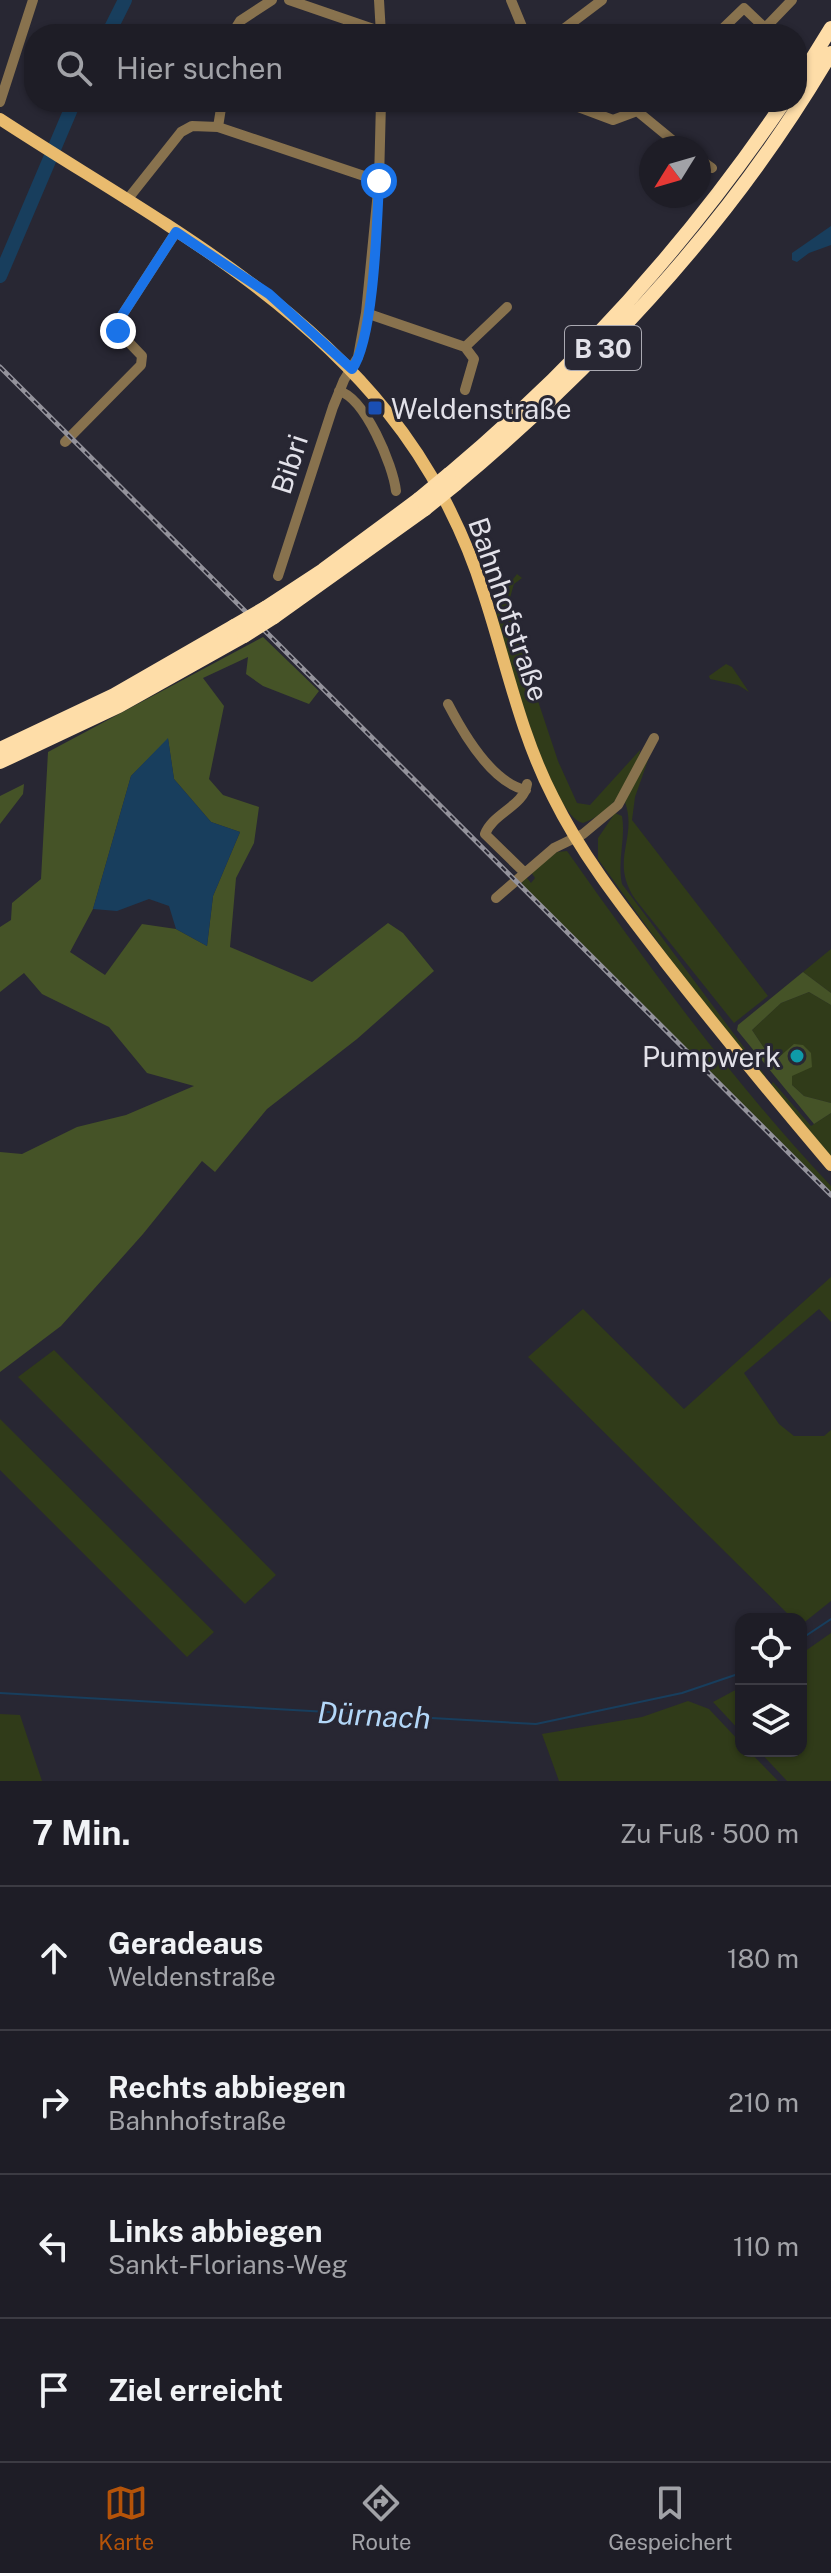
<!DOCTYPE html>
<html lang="de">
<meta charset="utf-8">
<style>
body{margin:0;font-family:"Public Sans",sans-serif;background:#2b2a32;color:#f1f3f6}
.controls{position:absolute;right:24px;bottom:24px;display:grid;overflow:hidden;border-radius:16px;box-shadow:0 2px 6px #0004}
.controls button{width:72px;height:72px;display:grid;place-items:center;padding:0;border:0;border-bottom:2px solid #3c3b43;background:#1e1d26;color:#f1f3f6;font:40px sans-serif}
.compass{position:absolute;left:639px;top:136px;width:72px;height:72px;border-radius:50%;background:#1e1d26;box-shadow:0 2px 6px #0004;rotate:233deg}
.stop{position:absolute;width:24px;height:24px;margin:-18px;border:6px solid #1a73e8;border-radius:50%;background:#fff}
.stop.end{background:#1a73e8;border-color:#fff;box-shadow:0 2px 8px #0008}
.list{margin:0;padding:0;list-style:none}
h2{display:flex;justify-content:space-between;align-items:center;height:104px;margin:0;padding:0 32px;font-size:34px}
h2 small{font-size:26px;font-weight:400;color:#a1a2a7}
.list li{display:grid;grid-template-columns:52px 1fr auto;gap:24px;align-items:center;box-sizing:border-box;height:144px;padding:0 32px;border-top:2px solid #3c3b43}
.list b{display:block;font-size:30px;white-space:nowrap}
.list p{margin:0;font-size:26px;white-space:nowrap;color:#a1a2a7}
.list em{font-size:26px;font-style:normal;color:#a1a2a7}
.icon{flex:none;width:44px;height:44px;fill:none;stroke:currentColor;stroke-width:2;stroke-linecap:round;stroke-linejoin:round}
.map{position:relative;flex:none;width:831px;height:1781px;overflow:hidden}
.search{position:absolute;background:#1e1d26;box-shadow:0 2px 6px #0004;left:24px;right:24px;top:24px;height:88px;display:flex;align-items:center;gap:20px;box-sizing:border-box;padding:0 28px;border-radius:32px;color:#a1a2a7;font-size:30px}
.sheet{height:680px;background:#1e1d26}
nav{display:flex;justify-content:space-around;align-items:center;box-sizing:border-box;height:112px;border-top:2px solid #3c3b43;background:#1e1d26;font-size:22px;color:#a1a2a7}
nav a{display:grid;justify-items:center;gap:4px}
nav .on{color:#b45309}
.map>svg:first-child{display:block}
.green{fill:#303b19}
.forest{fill:#455327;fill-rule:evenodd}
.water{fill:#183e5d}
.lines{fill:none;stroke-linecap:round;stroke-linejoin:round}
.stream{stroke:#183e5d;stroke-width:2}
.river{stroke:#183e5d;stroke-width:14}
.minor{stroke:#88724e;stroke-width:10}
.major{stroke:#e9bb6e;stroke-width:12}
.highway{stroke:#fedda8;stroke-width:14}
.rail-casing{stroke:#93929b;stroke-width:5}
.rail{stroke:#282733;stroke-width:2;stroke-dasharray:6;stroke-linecap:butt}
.highway-bridge{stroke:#fedda8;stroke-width:14}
.route{stroke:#1a73e8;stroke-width:10}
.transit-dot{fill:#1a4fb4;stroke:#282733;stroke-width:3}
.culture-dot{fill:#0f9aa8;stroke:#282733;stroke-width:3}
.labels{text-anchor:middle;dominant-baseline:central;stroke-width:6;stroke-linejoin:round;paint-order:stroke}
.shield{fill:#282733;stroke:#aaa9b2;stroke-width:2}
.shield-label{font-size:26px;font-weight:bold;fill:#e2e1e9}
.poi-label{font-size:28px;fill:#e2e1e9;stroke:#282733;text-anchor:start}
.street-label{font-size:28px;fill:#e2e1e9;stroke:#282733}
.water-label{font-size:30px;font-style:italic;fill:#b3d7f8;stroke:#282733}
</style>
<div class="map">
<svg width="831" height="1781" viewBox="0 0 831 1781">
<rect width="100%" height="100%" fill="#282733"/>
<path class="green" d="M517 574 522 578 514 584 507 608 558 761 577 803 590 805 640 750C638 779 610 814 583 823 551 818 506 650 497 616L498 599Z
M726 664 732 667 749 692 738 685 710 679 709 676Z
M653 746 635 797 632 820 768 996 734 1023 635 899C609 860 638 839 625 802Z
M615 813 622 816C626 839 617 860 622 884L766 1077 763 1078 683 977 598 859V838Z
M567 851C649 967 733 1082 831 1186V1192L521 884 526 877 531 883 535 878 531 872 557 852Z
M831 949V993L803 972Z
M809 992 831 1005V1103L804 1096 792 1085 791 1076 778 1058 770 1057 752 1030 781 1003Z
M773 1082 811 1126 831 1113V1158L771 1085Z
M831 1277V1322L819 1309 744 1373 779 1424 794 1436H824L831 1430V1601L801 1625V1619H793L528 1357 583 1309 684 1409Z
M54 1350 276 1575 245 1604 18 1377Z
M0 1419 214 1632 187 1657 0 1470Z
M831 1633V1781H787L759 1751H801V1654Z
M741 1687V1732L713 1702Z
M688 1701 709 1709 741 1743V1751H749L778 1781H559L542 1734 642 1717Z
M0 1714 20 1715 42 1781H0Z"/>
<path class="forest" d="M263 637 319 691 309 704 263 686 246 674 248 657 203 678 224 706 209 779 223 795 259 807 254 843 236 878 230 947 312 982 388 923 403 933 434 971 357 1039 267 1109 215 1172 202 1161 143 1234 61 1326 0 1372V1152L22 1154 77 1127 126 1115 194 1086 147 1073 109 1027 42 994 24 973 0 992V927L11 920 12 903 41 879 48 752ZM168 739 174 779 211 822 240 832 213 896 207 946 176 929 142 924 105 975 70 952 93 909 131 776Z
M24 784 23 794 0 824V796Z
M803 972 831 993V1005L809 992 781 1003 752 1030 770 1057 778 1058 794 1044 803 1045 811 1053 812 1067 792 1076V1085L804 1096 831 1103V1113L814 1124 737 1030 738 1025Z"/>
<path class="water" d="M831 226V245L809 253 797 262 792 260V253Z
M168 738 174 779 211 822 240 832 213 896 207 946 176 929 169 906 149 899 117 911 93 909 131 776Z"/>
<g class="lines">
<path class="stream" d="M801 1639 831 1619
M0 1693 536 1724 682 1693 741 1673"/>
<path class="river" d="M108 34 125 0
M0 276 74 102"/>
<path class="minor" d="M289 0 388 34
M379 0 381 34
M511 0 525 34
M232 34 240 21 272 0
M557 34 602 0
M717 34 744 8 765 28 792 0
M0 102 33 0
M565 102 613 120 637 111 682 148
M637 111 649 102
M218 127 222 102
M699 159 712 168
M127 200 181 132 192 126 218 127 379 181
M366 313 465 347 507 307
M465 347 474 359 465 390
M339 391C365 398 393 465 396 491
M65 442 141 365 142 356 118 331 117 323 176 232
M278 576 333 407 344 380 358 357 366 313 379 181 381 102
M448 704C463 733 492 783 526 790
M525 873 485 834C493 813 524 806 527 784
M496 898 554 848 583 834 618 805 654 738"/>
<path class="major" d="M0 119C136 208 285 284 388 413 430 465 464 530 484 595 506 662 520 733 553 797 582 856 625 910 665 962 719 1031 774 1098 831 1165"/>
<path class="highway" d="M797 83 831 28
M449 474C578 366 689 242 784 102
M456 484C601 362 735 218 831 53
M265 608 323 570 419 499
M274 617 425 509
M0 749 114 695 234 626
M0 762 119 706 244 636"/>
<defs>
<path id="rail" d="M0 367 831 1195"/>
</defs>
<use href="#rail" class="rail-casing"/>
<use href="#rail" class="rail"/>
<path class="highway-bridge" d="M419 499 449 474
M425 509 456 484
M234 626 265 608
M244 636 274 617"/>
</g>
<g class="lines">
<path class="route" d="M118 331 119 320 176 232 269 294 352 369C374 339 377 222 379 181"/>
</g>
<rect class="transit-dot" x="367" y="400" width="16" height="16" rx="4"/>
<circle class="culture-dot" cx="797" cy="1056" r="8"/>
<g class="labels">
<rect class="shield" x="565" y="326" width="76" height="44" rx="6"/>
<g class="shield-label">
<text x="603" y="348">B 30</text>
</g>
<g class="poi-label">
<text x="391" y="408">Weldenstraße</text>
<text x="781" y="1056" text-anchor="end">Pumpwerk</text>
</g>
<g class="street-label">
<text transform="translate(289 464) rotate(-72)">Bibri</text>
<text transform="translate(509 609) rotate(71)">Bahnhofstraße</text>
</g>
<g class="water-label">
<text transform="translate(374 1715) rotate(3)">Dürnach</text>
</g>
</g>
</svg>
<div class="controls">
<button><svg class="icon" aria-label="locate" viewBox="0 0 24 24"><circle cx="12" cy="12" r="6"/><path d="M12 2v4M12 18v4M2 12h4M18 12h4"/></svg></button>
<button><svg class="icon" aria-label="layers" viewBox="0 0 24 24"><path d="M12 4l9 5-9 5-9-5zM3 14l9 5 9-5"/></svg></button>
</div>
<svg class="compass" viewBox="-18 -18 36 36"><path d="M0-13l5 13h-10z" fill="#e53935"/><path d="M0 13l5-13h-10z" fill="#a1a2a7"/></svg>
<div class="stop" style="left:379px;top:181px"></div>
<div class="stop end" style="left:118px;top:331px"></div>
<div class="search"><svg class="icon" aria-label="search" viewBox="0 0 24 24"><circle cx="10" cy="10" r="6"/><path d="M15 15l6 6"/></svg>Hier suchen</div>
</div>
<section class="sheet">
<h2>7 Min.<small>Zu Fuß · 500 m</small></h2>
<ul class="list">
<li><svg class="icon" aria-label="ahead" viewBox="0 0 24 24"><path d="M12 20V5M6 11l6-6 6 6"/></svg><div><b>Geradeaus</b><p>Weldenstraße</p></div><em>180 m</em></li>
<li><svg class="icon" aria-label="right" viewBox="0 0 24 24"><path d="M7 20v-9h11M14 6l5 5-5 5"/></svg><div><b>Rechts abbiegen</b><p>Bahnhofstraße</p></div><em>210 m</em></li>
<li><svg class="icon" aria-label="left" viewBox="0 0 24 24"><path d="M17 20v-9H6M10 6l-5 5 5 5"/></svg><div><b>Links abbiegen</b><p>Sankt-Florians-Weg</p></div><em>110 m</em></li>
<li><svg class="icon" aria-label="arrive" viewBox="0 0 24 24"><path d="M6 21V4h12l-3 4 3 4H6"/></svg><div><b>Ziel erreicht</b></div></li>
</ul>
</section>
<nav>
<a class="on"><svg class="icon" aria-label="map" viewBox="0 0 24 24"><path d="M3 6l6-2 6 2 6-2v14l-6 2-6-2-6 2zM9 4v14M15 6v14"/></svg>Karte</a>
<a><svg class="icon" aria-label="directions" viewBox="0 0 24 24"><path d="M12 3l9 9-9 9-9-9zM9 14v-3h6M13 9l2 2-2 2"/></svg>Route</a>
<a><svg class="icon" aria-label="saved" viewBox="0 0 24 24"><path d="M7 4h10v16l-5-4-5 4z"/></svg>Gespeichert</a>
</nav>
